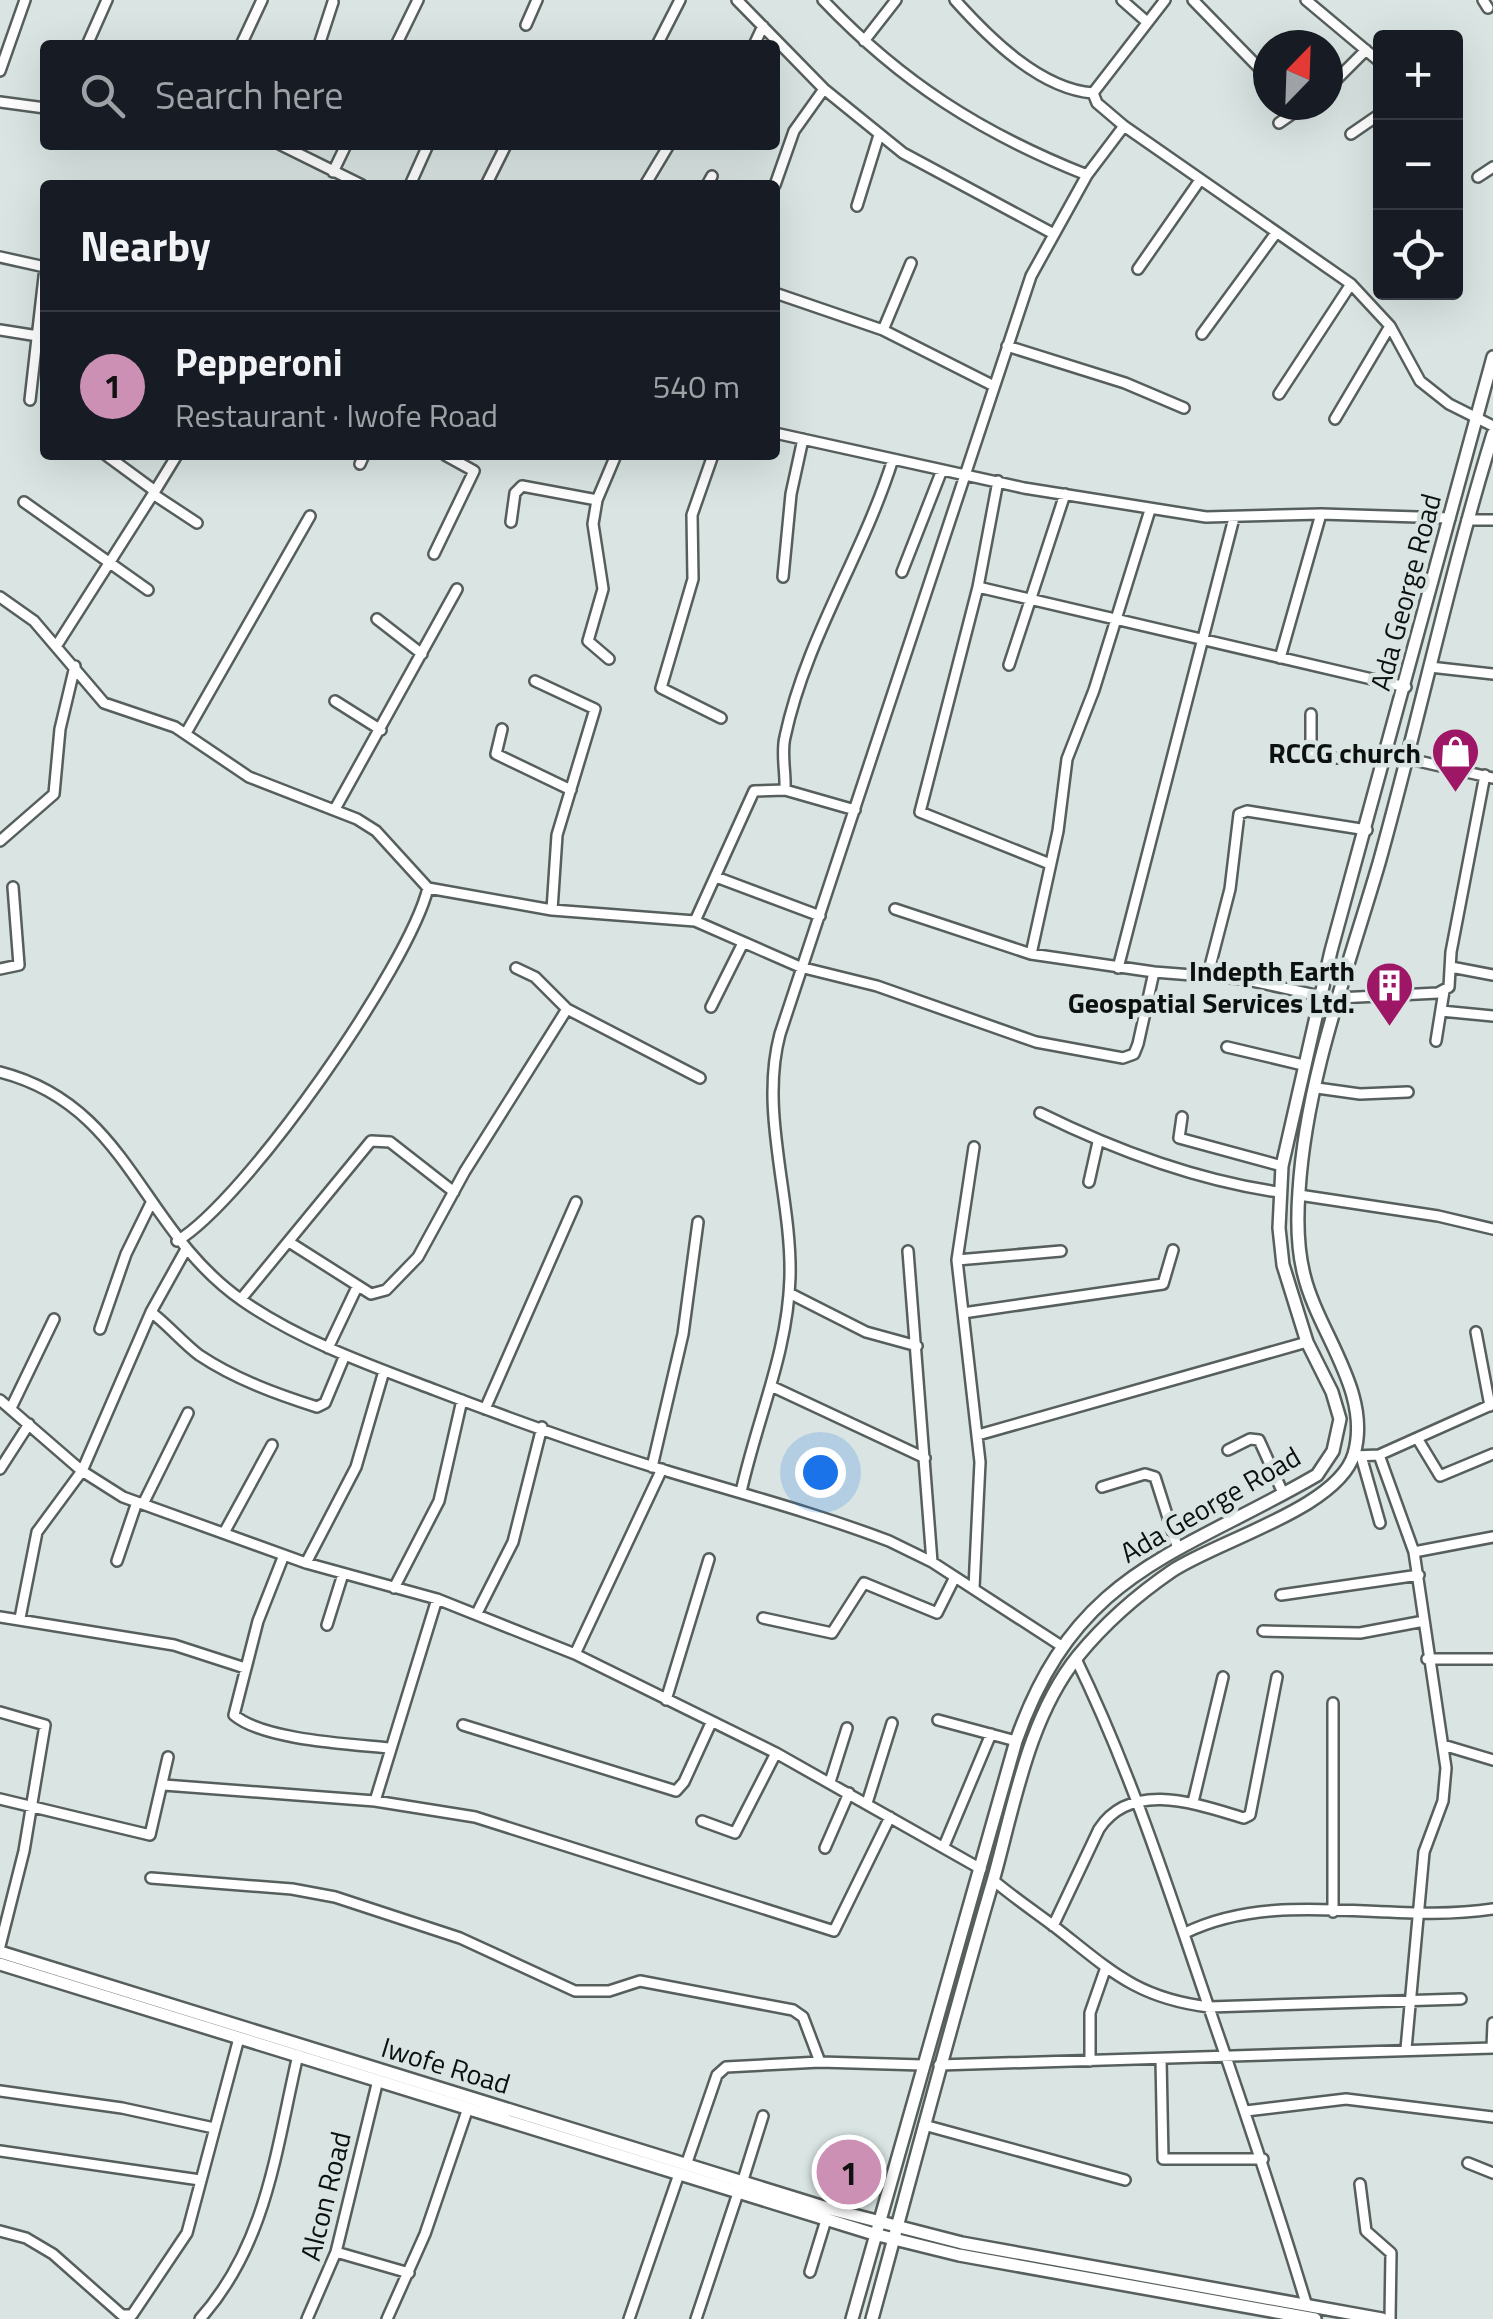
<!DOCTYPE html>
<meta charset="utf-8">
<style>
body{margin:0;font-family:"Titillium Web",sans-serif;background:#242831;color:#f1f3f6}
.controls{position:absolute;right:30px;top:30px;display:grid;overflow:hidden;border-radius:10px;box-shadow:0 10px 40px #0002}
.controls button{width:90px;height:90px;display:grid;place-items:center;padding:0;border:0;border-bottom:2px solid #363941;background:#171b24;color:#f1f3f6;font:50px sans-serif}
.compass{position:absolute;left:1253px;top:30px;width:90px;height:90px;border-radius:50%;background:#171b24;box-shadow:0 10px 40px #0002;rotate:23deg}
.you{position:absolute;left:820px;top:1472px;width:35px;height:35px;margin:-25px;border:8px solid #fff;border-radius:50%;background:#1a73e8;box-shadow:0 0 0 15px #1a73e833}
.badge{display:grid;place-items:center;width:65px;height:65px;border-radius:50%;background:#cc90b5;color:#111;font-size:32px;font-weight:700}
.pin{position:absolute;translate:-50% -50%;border:5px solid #fff;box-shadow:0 2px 10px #0006}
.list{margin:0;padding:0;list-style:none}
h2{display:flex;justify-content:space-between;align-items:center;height:130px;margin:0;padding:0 40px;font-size:42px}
h2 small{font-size:32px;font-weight:400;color:#9ea1a6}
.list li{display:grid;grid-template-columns:65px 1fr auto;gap:30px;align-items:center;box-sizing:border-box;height:150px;padding:0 40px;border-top:2px solid #363941}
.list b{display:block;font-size:38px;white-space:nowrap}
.list p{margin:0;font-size:32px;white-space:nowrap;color:#9ea1a6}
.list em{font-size:32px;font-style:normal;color:#9ea1a6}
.icon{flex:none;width:55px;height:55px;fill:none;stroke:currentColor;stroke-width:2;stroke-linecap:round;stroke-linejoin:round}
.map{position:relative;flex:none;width:1493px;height:2319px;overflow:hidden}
.search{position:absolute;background:#171b24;box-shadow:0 10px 40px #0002;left:40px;top:40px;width:740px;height:110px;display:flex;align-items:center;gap:25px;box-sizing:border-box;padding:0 35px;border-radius:10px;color:#9ea1a6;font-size:38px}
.panel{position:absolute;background:#171b24;box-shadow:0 10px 40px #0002;left:40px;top:180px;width:740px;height:280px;border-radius:10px}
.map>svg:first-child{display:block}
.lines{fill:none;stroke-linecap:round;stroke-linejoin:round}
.street-casing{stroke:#565f5d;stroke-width:14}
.secondary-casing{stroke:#565f5d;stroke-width:16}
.street{stroke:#fff;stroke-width:9}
.secondary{stroke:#fff;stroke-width:11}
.labels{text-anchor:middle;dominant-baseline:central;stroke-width:9;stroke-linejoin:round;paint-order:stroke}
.street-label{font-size:28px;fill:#0c100f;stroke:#dae5e3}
.poi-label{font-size:28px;font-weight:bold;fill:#0c100f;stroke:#dae5e3;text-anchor:end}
</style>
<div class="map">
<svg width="1493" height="2319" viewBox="0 0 1493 2319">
<rect width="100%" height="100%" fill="#dae5e3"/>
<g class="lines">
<defs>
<path id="street" d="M737 0 824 89 903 153 1052 233
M823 0C901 82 981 133 1087 175
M955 0C989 38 1040 89 1093 93
M1122 0 1147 22
M1193 0 1265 74
M1306 0 1380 62
M1483 0 1488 8
M526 25 537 0
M864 41 896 0
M87 45 107 0
M241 45 262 0
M319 45 333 2
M396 45 418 0
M657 45 680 0
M754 45 763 26
M0 71 25 0
M1328 88 1366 50
M1093 93 1097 103 1124 126 1351 284 1390 326 1420 381 1449 404 1493 426
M1093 93 1165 0
M0 102 45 108
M1279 123 1305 105
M1351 134 1380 114
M281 145 362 185
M333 172 346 145
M1478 177 1493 167
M410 185 428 145
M486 185 506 145
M645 185 669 145
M707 185 712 176
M775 185 794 131 824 89
M857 206 879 135
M0 257 45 267
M1138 269 1200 180
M775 293 883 330 992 385
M0 330 38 336
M883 330 911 263
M1202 334 1276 233
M1007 346 1125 383 1184 408
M1279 394 1351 284
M30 400 45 268
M1335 419 1390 326
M775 433 1024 488 1206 517 1321 514 1450 518
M713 455 692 515 693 579 661 688 721 718
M360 464 364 455
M998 481 978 587 920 812 1050 864
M155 491 177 455
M153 494 197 523
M24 502 148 590
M1467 520H1493
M511 522 515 493 522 486 597 500
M434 554 474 471 445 455
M902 572 942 470
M783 577 791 494 803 439
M978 587 1406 687
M0 597 34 621 104 703 175 727 249 777 357 819 376 831 428 888 552 910 695 921 800 967 877 986 1036 1042 1123 1058 1134 1054 1138 1044 1154 972
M377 619 422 654
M57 645 155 491 106 455
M1280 658 1321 514
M609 659 588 641 603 589 593 524 597 500 616 455
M1009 665 1065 494
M1430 667 1493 674
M535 681 595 709 557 835 552 910
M335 701 381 730
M1311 714V758H1387
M502 729 496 754 571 790
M186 733 310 516
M1405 758 1493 778
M785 790C786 773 781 753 785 737 806 638 863 555 893 459
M335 809 457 589
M0 841 54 794 60 729 75 666
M716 877 820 916
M895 909 1031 954 1154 972 1243 979 1320 996
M695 921 754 791 785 790 855 810
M1031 954 1058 831 1067 759 1094 690 1150 510
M1451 967 1493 975
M516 968 535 977 567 1009 700 1078
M1118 968 1234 518
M0 969 19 965 13 887
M1208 974 1230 889 1239 814 1247 811 1367 830
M1338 998 1438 993 1449 987 1451 952 1485 775
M711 1007 742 945
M1441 1011 1493 1016
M1436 1041 1444 991
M1227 1047 1303 1065
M0 1072C130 1105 140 1230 243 1301 301 1341 369 1365 435 1390 508 1418 583 1445 657 1468 735 1492 813 1512 889 1541L932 1562 1063 1647
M1317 1088 1360 1094 1408 1092
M1040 1113C1115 1150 1196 1180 1278 1192
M1182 1117 1179 1138 1282 1166
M1089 1182 1098 1142
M1299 1195 1438 1216 1493 1229
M177 1241C246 1200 409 966 428 888
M289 1242 371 1294 386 1290 418 1257 465 1171 567 1009
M908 1251 932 1562
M957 1260 1061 1251
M789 1293 866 1332 917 1346
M241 1299 371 1141 390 1142 454 1192
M151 1312C168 1325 182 1342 199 1355 235 1379 276 1394 317 1407L325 1403 345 1355
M963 1313 1163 1284 1173 1250
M100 1329 126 1254 151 1203
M1476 1332 1490 1406
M328 1348 357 1287
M773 1387 925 1458
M0 1400 82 1471 123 1497 306 1563 437 1599 575 1654 776 1753 981 1869
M11 1408 54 1319
M485 1409 576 1202
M978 1435 1307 1342
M1417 1438 1440 1476 1493 1454
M1228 1450 1250 1439 1259 1440 1283 1493
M1379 1455 1414 1552 1446 1768 1443 1801 1424 1852 1406 2049
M1354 1456 1379 1455 1493 1404
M1361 1456 1380 1523
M652 1467 683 1334 698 1222
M0 1469 29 1424
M1102 1487 1145 1474 1155 1477 1177 1546
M741 1492C757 1419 788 1352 790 1277 792 1197 759 1112 780 1034L1031 276 1087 175 1124 126
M143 1504 188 1413
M225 1531 272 1445
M1414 1552 1493 1537
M284 1555 258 1621 234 1715C263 1740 350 1744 389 1748
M117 1561 137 1502
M306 1563 356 1467 384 1371
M394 1588 439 1501 462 1400
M974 1588 980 1462 957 1260 974 1147
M1281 1595 1419 1575
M477 1613 513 1542 542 1427
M0 1617 174 1645 245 1668
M20 1618 37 1532 82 1471 151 1312 185 1251
M763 1618 832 1633 864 1583 937 1613 955 1577
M327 1625 343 1574
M1263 1631 1360 1633 1424 1621
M575 1654 662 1469
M1076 1659C1138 1786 1179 1923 1226 2057 1254 2139 1281 2220 1306 2303
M1427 1659H1493
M666 1700 709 1559
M0 1712 45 1725 24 1851 0 1946
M938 1720 1016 1741
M463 1725 676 1791 684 1782 711 1723
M1443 1745 1493 1760
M830 1782 847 1728
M164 1785 375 1801 475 1817 834 1931 890 1817
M0 1799 150 1835 168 1757
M375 1801 437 1599
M1193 1802 1223 1677
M867 1803 892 1723
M702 1821 735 1833 776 1753
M944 1846 991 1734
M825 1848 849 1793
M151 1878 292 1889 335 1897 460 1938 575 1991H609L640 1981 793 2010 803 2017 820 2062
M993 1880C1013 1897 1034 1911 1055 1927 1110 1970 1136 1998 1209 2007L1461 1999
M1333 1912V1703
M1053 1926 1099 1829C1132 1779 1200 1805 1244 1818L1250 1815 1277 1677
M1185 1933C1279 1887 1392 1925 1493 1909
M1492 2048 1493 2023
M1161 2059 1163 2159H1263
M1090 2061V2013L1105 1970
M939 2065 1493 2048
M0 2091 122 2108 214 2128
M1246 2111 1346 2099 1493 2117
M924 2125 1125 2180
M0 2151 200 2180
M1468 2163 1493 2173
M686 2165 717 2075 726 2067 820 2062 922 2065
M742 2183 763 2116
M1360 2184 1366 2231 1391 2253 1390 2319
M0 2231 26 2238 53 2254 122 2315H132L187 2233 239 2038
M336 2252 409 2273
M810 2272 826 2220
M200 2319C267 2244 276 2149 298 2055
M307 2319 336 2252 378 2080
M387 2319 425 2234 468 2108
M629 2319 679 2174
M696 2319 738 2193"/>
<path id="secondary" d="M0 1952 830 2209 962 2243 1382 2319
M0 1964 874 2234 959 2255 1315 2319
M852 2319 1016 1741C1076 1570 1178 1556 1317 1475L1333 1451 1340 1419 1332 1392 1307 1342 1283 1265 1279 1228 1282 1166 1331 951 1493 357
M872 2319C912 2173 950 2027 993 1881 1014 1806 1028 1718 1078 1656 1105 1623 1137 1595 1172 1571 1219 1540 1338 1508 1354 1454 1372 1392 1318 1333 1304 1275 1297 1248 1297 1218 1299 1191 1306 1079 1348 969 1379 863 1419 720 1449 576 1493 434"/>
</defs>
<use href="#street" class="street-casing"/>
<use href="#secondary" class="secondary-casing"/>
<use href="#street" class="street"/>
<use href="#secondary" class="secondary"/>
</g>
<defs>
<symbol id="shop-pin" viewBox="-11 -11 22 30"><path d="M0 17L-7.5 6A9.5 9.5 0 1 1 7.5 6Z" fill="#9e1766" stroke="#dae5e3"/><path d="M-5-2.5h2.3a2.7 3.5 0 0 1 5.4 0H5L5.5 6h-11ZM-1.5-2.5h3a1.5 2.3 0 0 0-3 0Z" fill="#fff"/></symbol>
<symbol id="building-pin" viewBox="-11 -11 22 30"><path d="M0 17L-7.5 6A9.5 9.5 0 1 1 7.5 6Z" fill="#9e1766" stroke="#dae5e3"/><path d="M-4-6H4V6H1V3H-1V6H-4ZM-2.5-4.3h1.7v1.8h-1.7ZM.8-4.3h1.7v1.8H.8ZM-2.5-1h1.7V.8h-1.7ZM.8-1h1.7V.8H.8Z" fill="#fff"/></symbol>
</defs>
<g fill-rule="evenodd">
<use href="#shop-pin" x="1428" y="724" width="55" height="75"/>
<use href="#building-pin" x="1362" y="958" width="55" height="75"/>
</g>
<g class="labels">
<g class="street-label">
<text transform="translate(1405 592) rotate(-75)">Ada George Road</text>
<text transform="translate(1210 1504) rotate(-30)">Ada George Road</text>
<text transform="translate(446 2065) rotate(17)">Iwofe Road</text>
<text transform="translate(325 2196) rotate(-76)">Alcon Road</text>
</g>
<g class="poi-label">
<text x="1421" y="752">RCCG church</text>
<text x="1355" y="970">Indepth Earth<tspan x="1355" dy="32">Geospatial Services Ltd.</tspan></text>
</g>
</g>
</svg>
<div class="controls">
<button>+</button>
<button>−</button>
<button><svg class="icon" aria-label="locate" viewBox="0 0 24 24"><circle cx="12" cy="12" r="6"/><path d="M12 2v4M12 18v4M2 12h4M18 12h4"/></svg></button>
</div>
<svg class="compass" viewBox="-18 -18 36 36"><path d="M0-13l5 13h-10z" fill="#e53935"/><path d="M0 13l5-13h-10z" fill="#9ea1a6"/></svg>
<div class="you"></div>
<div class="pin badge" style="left:849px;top:2172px">1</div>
<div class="search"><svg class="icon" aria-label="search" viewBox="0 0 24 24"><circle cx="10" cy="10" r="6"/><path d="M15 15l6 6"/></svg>Search here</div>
<section class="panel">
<h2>Nearby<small></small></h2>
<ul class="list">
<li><span class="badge">1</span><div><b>Pepperoni</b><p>Restaurant · Iwofe Road</p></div><em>540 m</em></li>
</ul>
</section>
</div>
